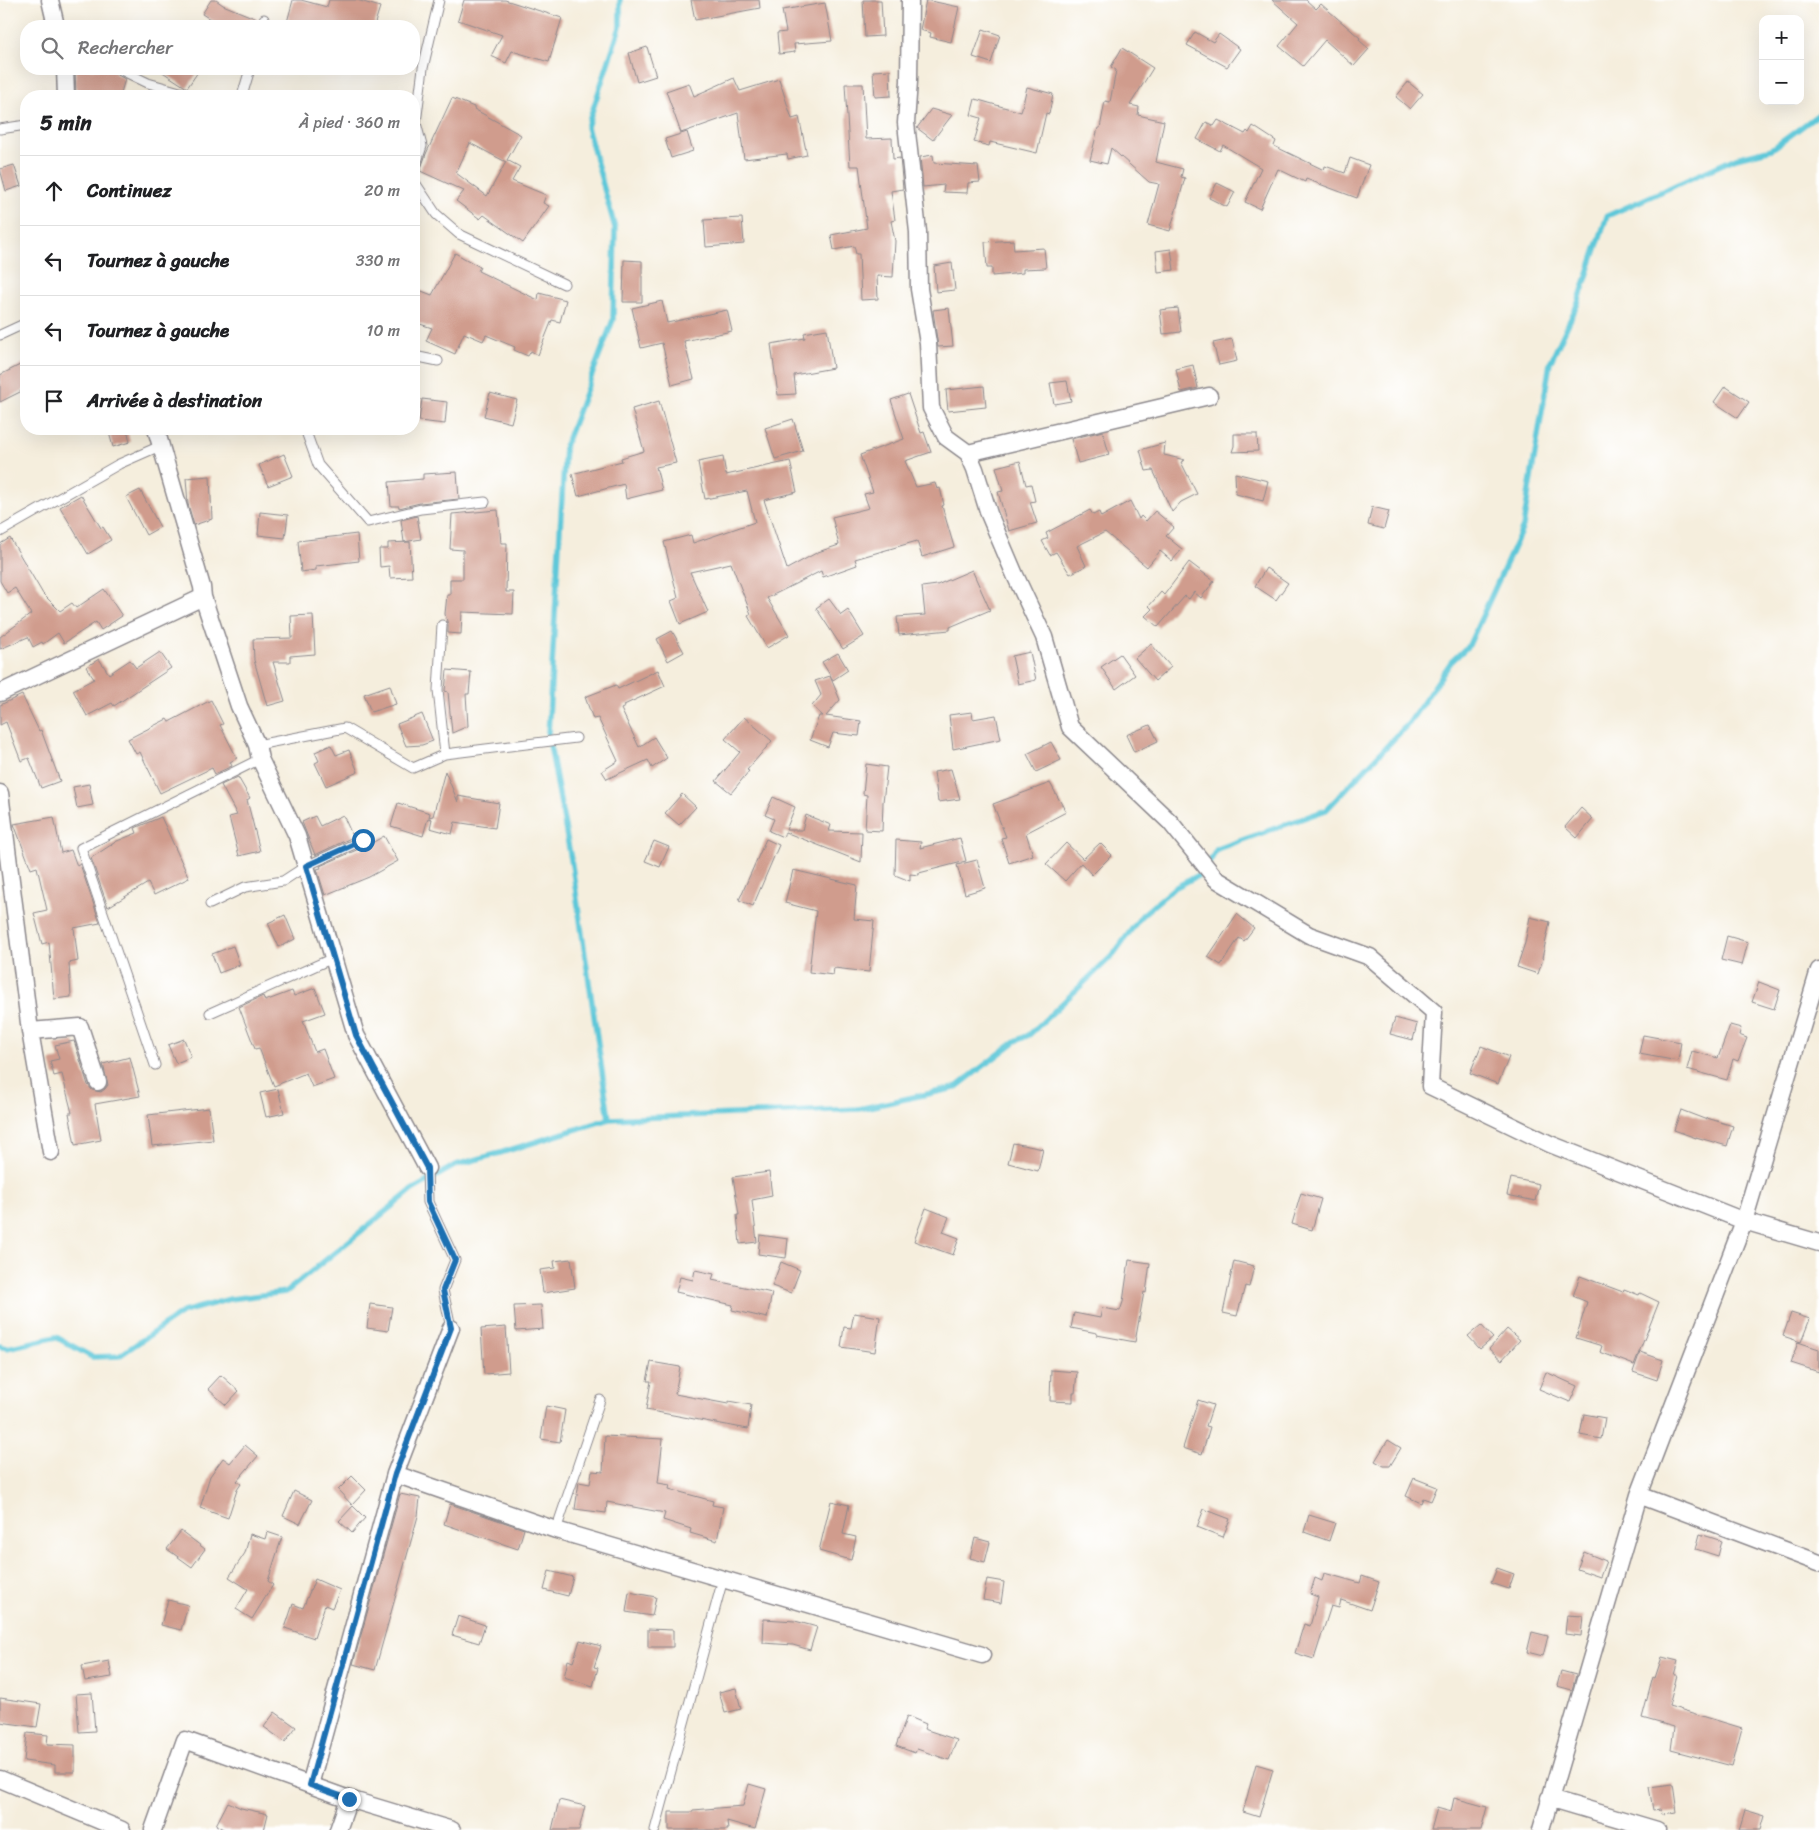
<!DOCTYPE html>
<html lang="fr">
<meta charset="utf-8">
<style>
body{margin:0;font-family:Sriracha,sans-serif;background:#f6f6f6;color:#202124}
.controls{position:absolute;right:15px;top:15px;display:grid;overflow:hidden;border-radius:10px;box-shadow:0 5px 20px #0002}
.controls button{width:45px;height:45px;display:grid;place-items:center;padding:0;border:0;border-bottom:1px solid #e0e0e0;background:#fff;color:#202124;font:25px sans-serif}
.stop{position:absolute;width:15px;height:15px;margin:-11px;border:4px solid #1f6fb2;border-radius:50%;background:#fff}
.stop.end{background:#1f6fb2;border-color:#fff;box-shadow:0 1px 5px #0008}
.list{margin:0;padding:0;list-style:none}
h2{display:flex;justify-content:space-between;align-items:center;height:65px;margin:0;padding:0 20px;font-size:21px}
h2 small{font-size:16px;font-weight:400;color:#757577}
.list li{display:grid;grid-template-columns:32px 1fr auto;gap:15px;align-items:center;box-sizing:border-box;height:70px;padding:0 20px;border-top:1px solid #e0e0e0}
.list b{display:block;font-size:19px;white-space:nowrap}
.list em{font-size:16px;font-style:normal;color:#757577}
.icon{flex:none;width:28px;height:28px;fill:none;stroke:currentColor;stroke-width:2;stroke-linecap:round;stroke-linejoin:round}
.map{position:relative;flex:none;width:1819px;height:1830px;overflow:hidden}
.search{position:absolute;background:#fff;box-shadow:0 5px 20px #0002;left:20px;top:20px;width:400px;height:55px;display:flex;align-items:center;gap:12px;box-sizing:border-box;padding:0 18px;border-radius:20px;color:#757577;font-size:19px}
.panel{position:absolute;background:#fff;box-shadow:0 5px 20px #0002;left:20px;top:90px;width:400px;height:345px;border-radius:20px}
.map>svg:first-child{display:block}
.lines{fill:none;stroke-linecap:round;stroke-linejoin:round}
.stream{stroke:#5ec8d9;stroke-width:5.5}
.building{fill:#d09c8d;fill-rule:evenodd}
.service-casing{stroke:#8c888c;stroke-width:11}
.minor-casing{stroke:#8c888c;stroke-width:19}
.service{stroke:#fff;stroke-width:9}
.minor{stroke:#fff;stroke-width:16}
.route{stroke:#1f6fb2;stroke-width:6}
</style>
<div class="map">
<svg width="1819" height="1830" viewBox="0 0 1819 1830">
<rect width="100%" height="100%" fill="#fff"/>
<filter id="ink" filterUnits="userSpaceOnUse"><feTurbulence type="fractalNoise" baseFrequency=".02" numOctaves="2"/><feDisplacementMap in="SourceGraphic" scale="10" xChannelSelector="R" yChannelSelector="G"/><feConvolveMatrix kernelMatrix="1 2 1 2 8 2 1 2 1" color-interpolation-filters="sRGB"/></filter>
<filter id="wash" filterUnits="userSpaceOnUse"><feTurbulence type="fractalNoise" baseFrequency=".0096" numOctaves="4" result="noise"/><feDisplacementMap in="SourceGraphic" scale="20" xChannelSelector="R" yChannelSelector="G"/><feGaussianBlur stdDeviation="1.12" result="paint"/><feColorMatrix in="noise" values="0 0 0 0 0 0 0 0 0 0 0 0 0 0 0 0 0 1.4 0 .05"/><feComposite in="paint" operator="in"/></filter>
<g filter="url(#wash)">
<rect width="100%" height="100%" fill="#f5eedd"/>
<g class="lines">
<path class="stream" d="M609 1119 572 865 548 734 565 446 613 320 615 228 587 127 620 27V0
M0 1346 7 1348 56 1337 92 1357 119 1356 183 1312 230 1299 286 1292 412 1190 456 1165 500 1153 609 1119 859 1109 955 1088 1016 1041 1029 1035 1113 955 1142 915 1174 888 1203 873 1217 849 1326 810 1409 723 1451 662 1469 645 1523 527 1550 363 1578 303 1607 216 1736 158 1772 149 1819 114"/>
</g>
<g id="blocks">
<path class="building" d="M211 0H216L223 5 257 19 256 26H221L202 14Z
M293 0H301L327 7 329 0H357L380 7 374 26H286Z
M464 0H505L562 18 549 62 512 51 506 63 491 56 502 35 458 20Z
M691 0H759L760 8 695 20Z
M863 0H881L883 36 865 37Z
M926 0 959 7 951 42 930 37 931 33 920 30Z
M1272 0H1306L1316 9 1321 4 1360 38 1359 40 1369 49 1354 66 1325 40 1303 66 1279 46 1298 23Z
M825 3 832 41 794 44 795 52 779 54 777 33 786 32 782 10Z
M983 29 1000 35 991 63 973 57Z
M1195 32 1213 42 1219 34 1240 49 1227 67 1187 45Z
M647 47 656 76 637 82 629 53Z
M1122 48 1153 68 1130 105 1139 107 1138 115 1164 121 1156 162 1183 169 1181 177 1185 178 1170 231 1148 225 1159 184 1149 182 1111 148 1107 164 1090 160 1098 128H1100L1105 101 1110 102 1116 70 1111 67Z
M75 69H113L116 74 125 79 120 96H76Z
M158 69H200L187 88Z
M890 70 891 96 875 97 873 71Z
M734 78 740 91 779 79 792 119 799 117 807 155 788 159 787 154 744 159 738 113 681 133 666 91 689 83 694 96Z
M1408 82 1423 94 1410 109 1396 97Z
M845 84H863L866 139 892 138 893 159 900 158 903 189 891 191 895 220 891 221 895 241 893 277 877 276 878 299 861 300 859 254H856L854 246 834 250 831 235 867 228 859 166H850Z
M1027 87 1053 94 1049 114 1046 113 1037 153 990 142 989 146 974 142 981 118 971 115 975 99 1021 112Z
M452 98 474 107V109L521 135 507 160 520 167 512 181 546 195 543 203 549 206 523 243 484 215 480 219 456 201 464 191 420 171 426 154ZM470 143 506 162 487 196 456 173Z
M931 109 952 115 933 140 917 128Z
M1218 120 1245 134 1247 131 1249 133 1253 126 1276 141 1274 146 1324 170 1325 166 1345 173 1350 158 1369 165 1357 198 1306 179 1305 182 1278 169 1260 209 1245 202 1261 168 1223 145 1220 151 1197 139 1206 122 1214 126Z
M687 132 693 151 671 158 665 139Z
M933 155 934 163 978 166 980 182 968 183 967 193 943 192 944 185 923 187 920 157Z
M14 165 21 186 6 191 0 169Z
M1217 183 1235 192 1227 207 1209 198Z
M742 218 744 244 706 247 704 220Z
M1013 240 1014 250 1044 248 1046 268 1023 269V273L992 276V268H987L985 242Z
M1171 249 1174 270 1158 272 1156 251Z
M455 253 480 267 478 271 538 300 539 293 566 300 560 322 552 320 538 355 531 351 528 356 514 350 515 347 486 335 483 341 464 333 455 354 426 341 432 328 414 322V288L432 295Z
M624 260 642 261V302H623Z
M952 263 955 290 936 292 934 266Z
M662 301 667 323 727 310 732 331 684 341 694 379 672 385 662 343 641 348 632 308Z
M949 308 953 346 938 347 933 310Z
M1178 308 1181 332 1163 334 1160 310Z
M827 329 833 368 794 375 796 394 778 395 771 344 805 338 804 333Z
M1232 339 1237 361 1219 365 1213 343Z
M26 362V389L0 402V375Z
M1193 365 1198 388 1181 392 1176 369Z
M1067 381 1071 401 1054 404 1050 383Z
M984 386 986 407 948 411 946 390Z
M1725 386 1749 402 1738 418 1714 402Z
M490 393 517 400 511 423 484 416Z
M908 394 921 433 924 432 931 452 905 461 916 487 935 483 937 489 940 488 944 505 942 506 954 547 922 557 917 541 855 559 857 565 823 577 821 571 767 598 789 635 767 648 748 616 751 614 731 563 690 572 708 612 680 624 671 601 678 598 664 542 691 535 693 543 755 522 747 491 705 499 698 462 723 457 726 475 790 461 797 492 764 500 787 569 818 552 839 545 832 517 869 508 864 494 873 492 860 455 904 439 891 400Z
M422 399 447 402 445 424 419 421Z
M659 401 676 463 656 467 662 490 626 499 624 484 578 496 572 474 622 461 621 458 644 451 632 409Z
M793 419 803 451 775 459 765 428Z
M108 429H127L130 442 113 447Z
M1103 431 1109 455 1078 463 1071 439Z
M1234 434H1257L1258 451 1232 452 1234 446Z
M1165 443 1164 455 1185 460 1181 462 1197 494 1181 502 1172 512 1153 470 1146 471 1140 450Z
M284 454 293 476 268 486 259 465Z
M1020 461 1026 485 1031 484 1035 501 1030 502 1037 523 1009 531 998 492 1003 491 996 467Z
M457 472 459 499 420 503 399 508V506H391L389 482 423 479V474Z
M1235 473 1268 481 1263 501 1236 494Z
M210 476 212 519 194 525 188 504 186 478Z
M140 490 160 527 146 535 126 497Z
M81 495 101 528 103 527 111 540 88 554 60 507Z
M1130 501 1139 519 1141 516 1146 521 1155 511 1174 527 1166 536 1182 549 1172 561 1160 551 1147 567 1105 532 1077 546 1086 566 1070 574 1056 552 1050 555 1042 541 1048 538 1046 533 1090 510 1093 515 1099 512 1101 517Z
M1372 507 1389 511 1384 529 1368 525Z
M498 510 501 543H507L506 592H514L513 614 462 612 461 634 448 633V625L445 614 447 595H450V579H463V550L450 549 452 514Z
M260 512 288 515 285 538 258 535Z
M417 516 421 539 404 542 401 520Z
M357 534 359 561 316 566V570L301 572 298 541Z
M10 538 43 594 60 611 72 603 76 608 104 589 122 616 101 630 96 622 64 643 58 633 43 644 42 642 33 647 28 637 0 649V637L31 614 15 588 7 593 0 581V544Z
M410 542 412 577 390 578 389 566 380 567 379 549H388V543Z
M1189 562 1214 581 1201 598 1194 592 1189 599 1185 596 1158 627 1145 616 1152 609 1149 606 1161 592 1164 595Z
M1266 568 1288 583 1276 600 1255 586Z
M972 570 990 610 950 627V630L899 635 897 617 925 615 922 587 937 585Z
M829 599 841 615 848 610 864 636 843 649 816 608Z
M313 615 315 654 290 656V662H273L285 701 267 706 254 660 253 639 292 638 291 616Z
M672 631 684 652 668 661 657 639Z
M1151 644 1171 667 1155 681 1135 658Z
M160 652 171 668 114 706 112 703 87 716 73 690 94 679 86 667 99 659 109 674 130 660 136 668Z
M1030 652 1036 680 1018 684 1012 656Z
M838 653 848 670 833 680 822 662Z
M1120 654 1135 675 1116 689 1101 667Z
M447 670 471 672 469 694H466L468 726 452 733 448 692 445 691Z
M658 670 665 686 624 705 625 707 621 709 639 747 654 737 667 758 652 768 648 760 607 779 602 771 618 761 598 718 593 719 585 697 616 685 618 689Z
M830 676 840 700 826 716 861 721 859 736 833 733 828 747 810 740 819 716H823L812 706 821 695 815 681Z
M390 685 396 704 371 712 364 694Z
M22 695 39 731 41 730 60 781 41 788 29 758 21 761 6 722 0 725V705Z
M211 700 223 724 220 725 237 758 230 762 232 766 215 774 212 768 160 793 140 752 136 754 128 739 167 719 169 722Z
M972 712 973 719 996 715 1001 739 953 749 949 715Z
M422 714 433 741 422 745 406 746 397 724Z
M744 717 772 741 747 770 749 771 731 793 716 781 740 752 725 739Z
M1150 725 1158 741 1134 752 1126 735Z
M1051 742 1061 760 1036 772 1027 754Z
M331 745 336 755 349 750 358 772 326 786 315 763 319 761 315 752Z
M866 764 887 767 883 802 882 831 865 830 867 795 863 794Z
M951 769 960 799 938 802 934 772Z
M445 771 458 802V796L499 803 495 828 455 822 452 834 430 828 432 819 428 818 423 836 391 826 398 803 430 813 429 817 433 816Z
M238 777 250 798 247 800 260 851 239 856 229 817 237 815 221 785Z
M1050 783 1066 812 1026 833 1033 855 1009 863 1001 838 1006 837 993 804Z
M89 784 93 805 77 808 73 787Z
M682 794 696 807 679 825 665 813Z
M773 797 795 807 786 830H802L806 815 831 825 829 831 862 832 861 862 785 832 783 837 769 831 774 819 765 815Z
M1581 808 1593 819 1577 838 1565 827Z
M343 815 353 837 315 855 302 822 315 816 320 826Z
M54 817 61 853 71 850 77 866 80 864 100 923 74 928 78 961 69 963 71 997 54 999 49 942 42 944 34 913 47 910 37 867 31 869 14 824Z
M161 817 189 878 154 895 148 883 108 907 91 858 117 841 137 833 135 828Z
M384 836 398 861 369 877 325 895 317 869 321 868 320 866 359 849 360 850Z
M960 838 966 861 919 873V875L910 874V881L895 875 896 840 921 842 920 848Z
M766 839 779 845 753 906 739 900Z
M654 841 669 847 660 867 645 861Z
M1066 843 1083 859 1100 843 1112 855 1092 875 1081 863 1065 881 1046 864Z
M977 860 985 888 965 894 957 865Z
M793 870 857 885 854 919 874 921 869 972 834 968 833 975 809 972 816 911 785 903Z
M1237 914 1254 928 1244 941 1239 938 1221 965 1208 957Z
M285 915 295 939 279 947 268 923Z
M1530 917 1550 922 1542 958 1543 959 1538 974 1517 967 1525 943Z
M1727 936 1748 942 1742 965 1721 960Z
M233 946 240 965 219 973 212 954Z
M1759 982 1780 990 1774 1009 1752 1002Z
M315 988 325 1013 303 1021 315 1052 323 1049 334 1079 312 1087 306 1073 274 1086 259 1048 255 1049 239 1007 263 996 265 1001 292 991 294 996Z
M1395 1018 1417 1024 1413 1040 1390 1034Z
M1730 1025 1741 1028 1739 1035 1747 1038 1738 1061 1733 1059 1727 1080 1687 1069 1692 1051 1718 1058Z
M1643 1035 1681 1042 1678 1061 1639 1054Z
M184 1039 191 1057 176 1063 168 1045Z
M74 1041 88 1085 92 1090 101 1092 105 1089 108 1085 103 1064 130 1057 140 1096 95 1104 101 1140 75 1145 69 1113H72L62 1074 54 1076 50 1061 59 1059 55 1045Z
M1481 1046 1509 1057 1498 1084 1470 1073Z
M278 1089 284 1113 266 1117 260 1093Z
M209 1108 213 1140 152 1146 148 1115Z
M1681 1110 1707 1120V1118L1733 1126 1727 1146 1696 1137V1138L1674 1130Z
M1013 1143 1043 1149 1038 1171 1008 1163Z
M769 1172 772 1196 752 1200 757 1242 740 1244 737 1215H739L733 1177Z
M1511 1178 1539 1184 1535 1201 1507 1195Z
M1301 1193 1321 1199 1312 1230 1292 1224Z
M926 1208 949 1217 943 1232 959 1238 953 1255 914 1241Z
M760 1235 788 1239 786 1258 758 1254Z
M571 1259 575 1288 543 1293 540 1270 555 1268 554 1261Z
M1129 1260 1150 1263 1146 1293 1144 1292 1135 1342 1097 1335V1333L1071 1328 1074 1313 1100 1318 1102 1308 1120 1311 1123 1302Z
M1234 1261 1254 1266 1249 1287 1245 1286 1237 1316 1223 1313Z
M781 1262 800 1270 791 1293 772 1286Z
M695 1270 714 1274 712 1280 772 1293 767 1318 732 1310 733 1305 676 1292 680 1277 693 1280Z
M1580 1276 1623 1292 1624 1289 1639 1295 1640 1293 1659 1302 1634 1365 1600 1352 1602 1346 1576 1338 1587 1302 1573 1296Z
M370 1304 392 1307 388 1331 367 1328Z
M541 1305 543 1329 516 1331 514 1306Z
M854 1313 880 1317 875 1352 841 1347 844 1327 851 1328Z
M1791 1313 1810 1319 1801 1342 1783 1336Z
M1481 1325 1493 1338 1480 1349 1468 1336Z
M506 1327 509 1372 484 1374 481 1329Z
M1507 1329 1520 1340 1502 1360 1489 1349Z
M1798 1342 1819 1349V1372L1791 1363Z
M1640 1352 1663 1360 1657 1380 1633 1372Z
M651 1362 680 1367 675 1394 728 1404V1401L751 1405 748 1429 646 1410 651 1381H647Z
M1051 1370 1077 1372 1075 1393H1073V1402L1050 1401Z
M1546 1372 1577 1386 1570 1402 1539 1389Z
M221 1375 239 1391 226 1405 208 1389Z
M1198 1400 1213 1405 1206 1426 1210 1427 1202 1454 1183 1448Z
M546 1406 565 1410 560 1442 541 1439Z
M1584 1414 1605 1418 1601 1439 1580 1435Z
M605 1436 663 1439 658 1483 670 1485 669 1489 713 1501 712 1505 723 1507 717 1541 690 1533 691 1529 663 1520 665 1513 607 1502 606 1513 575 1509 579 1482 590 1484 592 1471 603 1472Z
M1388 1440 1401 1448 1390 1466H1384L1375 1461Z
M245 1445 258 1456 237 1481 241 1484 237 1490 228 1518 200 1508 210 1476 223 1458 230 1463Z
M352 1476 366 1490 352 1505 338 1490Z
M1414 1478 1437 1487 1431 1501 1423 1498 1421 1503 1406 1496Z
M294 1491 312 1500 300 1524 283 1516Z
M400 1494 420 1498 418 1516 375 1670 353 1664Z
M831 1501 849 1505 843 1534 856 1537 851 1560 819 1551Z
M450 1504 524 1529 518 1549 444 1524Z
M353 1506 365 1518 352 1533 339 1521Z
M1204 1509 1230 1519 1223 1537 1197 1527Z
M1309 1515 1335 1523 1329 1541 1304 1532Z
M181 1531 205 1549 192 1567 167 1549Z
M267 1532 282 1537 268 1581 273 1585 252 1619 236 1609 248 1589 229 1577 245 1553 250 1534 265 1539Z
M1700 1534 1722 1541 1718 1556 1696 1549Z
M975 1538 990 1542 985 1562 970 1558Z
M1584 1552 1606 1561 1600 1577 1577 1569Z
M1497 1568 1514 1574 1509 1589 1491 1583Z
M549 1571 573 1577 568 1596 544 1590Z
M1324 1573 1360 1583 1362 1576 1379 1582 1370 1610 1341 1600 1339 1608 1331 1606 1314 1659 1295 1653 1304 1624 1310 1626 1318 1597 1310 1594 1315 1578 1322 1581Z
M315 1579 340 1590 332 1608 325 1605 314 1638 285 1628 293 1604 303 1608Z
M987 1579 1004 1582 1001 1603 983 1600Z
M629 1592 656 1597 652 1616 626 1612Z
M168 1600 188 1605 181 1630 161 1625Z
M1567 1615 1583 1616 1581 1636 1565 1634Z
M458 1616 485 1625 479 1643 452 1635Z
M764 1619 795 1621 817 1627 810 1650 793 1645 763 1643Z
M648 1629 673 1630V1647H648Z
M1532 1632 1548 1636 1543 1656 1527 1652Z
M580 1640 601 1646 594 1667 598 1668 593 1686 564 1677 568 1660 573 1662Z
M1662 1657 1678 1661 1674 1675H1677L1669 1706 1742 1728 1732 1766 1671 1750 1674 1727 1642 1718 1653 1677 1655 1678Z
M109 1661 112 1677 85 1681 82 1666Z
M1561 1671 1576 1675 1572 1690 1557 1686Z
M736 1688 741 1709 725 1713 719 1692Z
M92 1693 95 1731 79 1732 76 1694Z
M0 1698 41 1704 37 1727 0 1722Z
M275 1712 296 1727 285 1742 264 1727Z
M907 1716 926 1724 924 1729 957 1740 949 1760 917 1749 915 1753 896 1746Z
M27 1733 48 1735 47 1744 75 1745V1772H55V1765L24 1761Z
M1256 1764 1273 1769 1259 1817 1243 1812Z
M749 1784 766 1789 755 1829 727 1821 728 1830H669V1812H693V1810L743 1806Z
M1673 1784 1677 1812 1662 1814 1661 1809 1653 1810 1649 1787Z
M1454 1798 1487 1807 1481 1830H1431L1437 1808 1451 1812Z
M559 1800 585 1806 579 1830H552Z
M228 1802 241 1808 268 1814 264 1830H225L216 1825Z
M1745 1810 1765 1816 1761 1830H1739Z"/>
</g>
</g>
<g filter="url(#ink)">
<use href="#blocks" fill-opacity="0" stroke="#8c888c" stroke-width="1"/>
<g class="lines">
<defs>
<path id="service" d="M262 26 264 19
M119 69 148 83 194 96
M242 96 250 69
M0 129 26 125
M414 171 422 146 416 123 423 68 439 0
M414 181 436 214 459 234 564 284
M0 335 26 323
M414 356 438 361
M305 429 318 465 368 522 421 509 485 502
M0 532 119 464 160 446
M442 625 438 690 445 754
M257 745 345 728 413 768 445 754 576 738
M210 904 245 887 283 881 306 866 363 840
M210 1013 333 958
M155 1065 81 848 260 759
M427 1168 428 1202 455 1260 443 1290 451 1328
M556 1530 600 1400
M655 1830 723 1579"/>
<path id="minor" d="M50 0 56 26
M910 0 909 81 906 123 918 232 919 289 928 343 931 408 946 437 968 453 975 469 989 514 1015 575 1044 637 1070 727 1170 822 1216 879 1309 935 1370 957 1434 1012 1430 1086 1550 1144 1744 1221 1819 1243
M65 69 66 96
M156 429 202 587 203 597 239 706 257 745 260 759 297 836 356 1035 427 1168
M968 453 1209 396
M0 693 203 597
M0 793 30 1031 51 1152
M30 1031 80 1027 98 1082
M395 1474 556 1530 982 1655
M1639 1495 1819 1563
M0 1779 122 1830
M310 1785 395 1474 451 1328
M1549 1798 1657 1830
M153 1830 185 1740 349 1799 452 1830
M338 1830 349 1799
M1541 1830 1639 1495 1744 1221 1819 970"/>
</defs>
<use href="#service" class="service-casing"/>
<use href="#minor" class="minor-casing"/>
<use href="#service" class="service"/>
<use href="#minor" class="minor"/>
</g>
</g>
<g class="lines" filter="url(#ink)">
<path class="route" d="M349 1799 310 1785 395 1474 451 1328 443 1290 455 1260 428 1202 427 1168 356 1035 306 866 363 840"/>
</g>
</svg>
<div class="controls">
<button>+</button>
<button>−</button>
</div>
<div class="stop" style="left:363px;top:840px"></div>
<div class="stop end" style="left:349px;top:1799px"></div>
<div class="search"><svg class="icon" aria-label="search" viewBox="0 0 24 24"><circle cx="10" cy="10" r="6"/><path d="M15 15l6 6"/></svg>Rechercher</div>
<section class="panel">
<h2>5 min<small>À pied · 360 m</small></h2>
<ul class="list">
<li><svg class="icon" aria-label="ahead" viewBox="0 0 24 24"><path d="M12 20V5M6 11l6-6 6 6"/></svg><div><b>Continuez</b></div><em>20 m</em></li>
<li><svg class="icon" aria-label="left" viewBox="0 0 24 24"><path d="M17 20v-9H6M10 6l-5 5 5 5"/></svg><div><b>Tournez à gauche</b></div><em>330 m</em></li>
<li><svg class="icon" aria-label="left" viewBox="0 0 24 24"><path d="M17 20v-9H6M10 6l-5 5 5 5"/></svg><div><b>Tournez à gauche</b></div><em>10 m</em></li>
<li><svg class="icon" aria-label="arrive" viewBox="0 0 24 24"><path d="M6 21V4h12l-3 4 3 4H6"/></svg><div><b>Arrivée à destination</b></div></li>
</ul>
</section>
</div>
